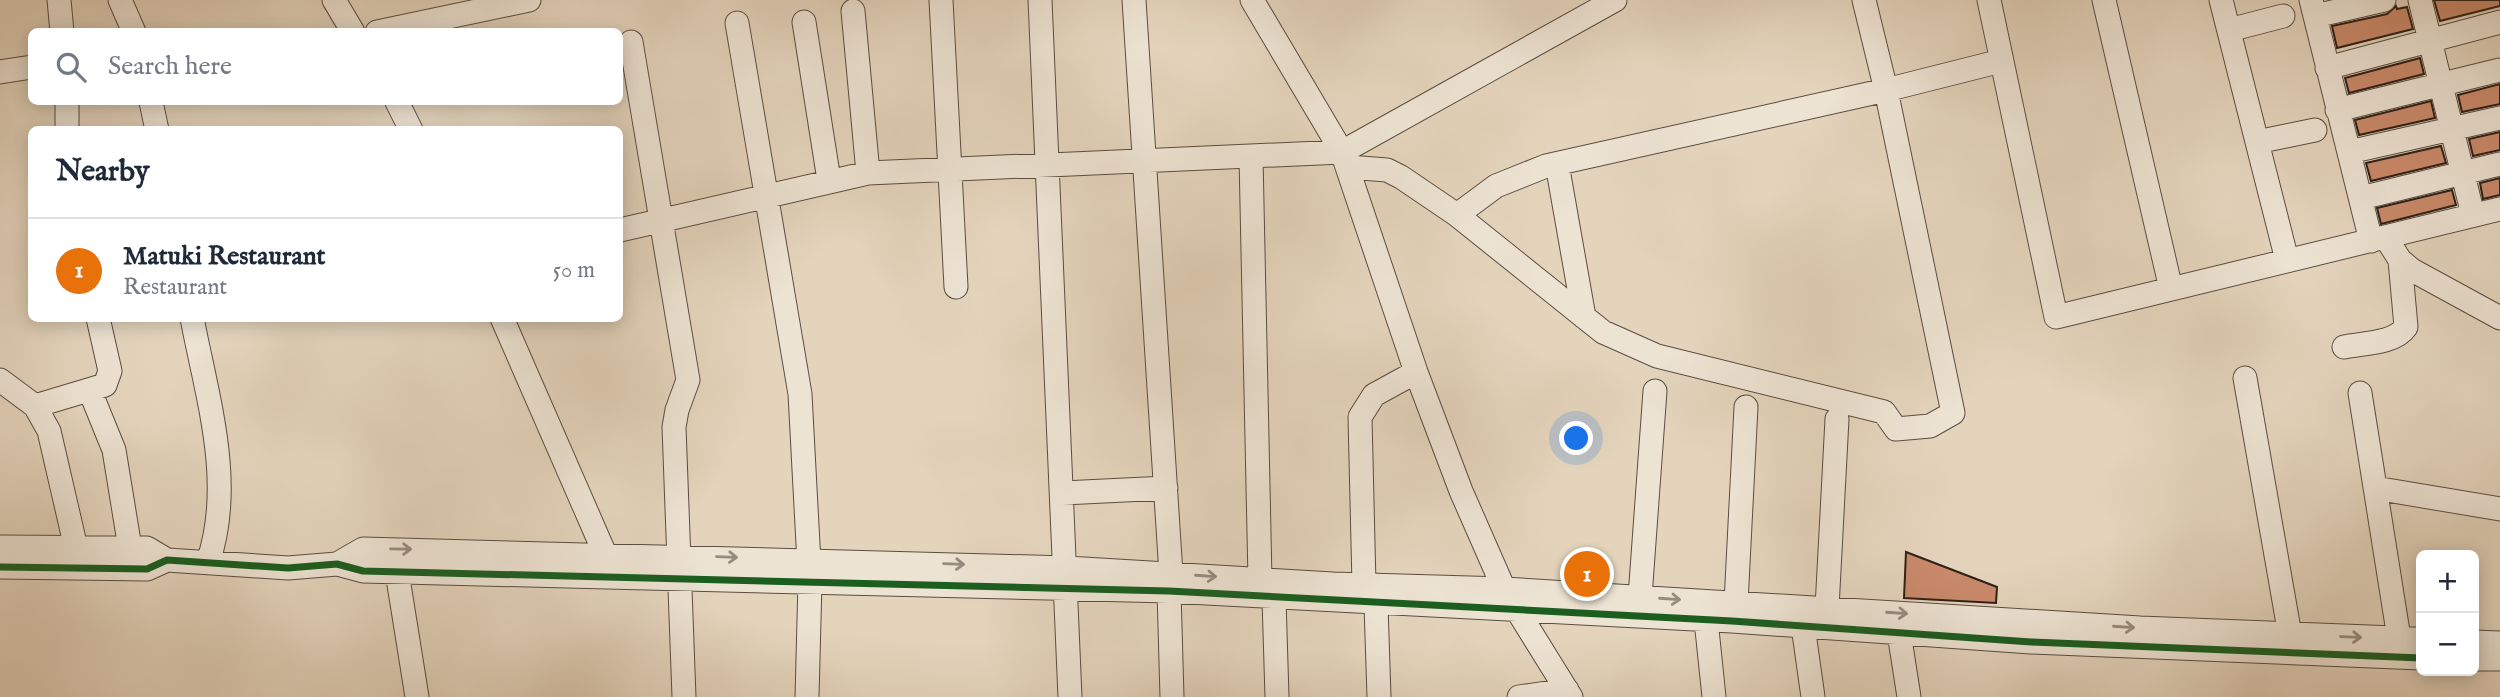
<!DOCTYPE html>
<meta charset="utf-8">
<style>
body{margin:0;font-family:"IM FELL English",serif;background:#f6f6f7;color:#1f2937}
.controls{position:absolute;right:21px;bottom:21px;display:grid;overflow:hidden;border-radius:10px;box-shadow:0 4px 18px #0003}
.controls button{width:63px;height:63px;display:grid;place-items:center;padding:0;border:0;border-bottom:2px solid #e0e1e3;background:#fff;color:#1f2937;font:35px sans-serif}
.you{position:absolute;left:1577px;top:439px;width:24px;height:24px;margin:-18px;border:5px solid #fff;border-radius:50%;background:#1a73e8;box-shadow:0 0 0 10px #1a73e833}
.badge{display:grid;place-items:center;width:46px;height:46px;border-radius:50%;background:#2563eb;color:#fff;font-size:23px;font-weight:700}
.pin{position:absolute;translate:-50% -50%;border:4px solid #fff;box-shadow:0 2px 7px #0006}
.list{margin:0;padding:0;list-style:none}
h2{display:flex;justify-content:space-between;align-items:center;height:91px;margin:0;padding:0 28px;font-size:30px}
h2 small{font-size:23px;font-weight:400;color:#747a83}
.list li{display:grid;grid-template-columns:46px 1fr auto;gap:21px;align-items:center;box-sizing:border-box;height:105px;padding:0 28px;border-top:2px solid #e0e1e3}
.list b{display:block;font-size:26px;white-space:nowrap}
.list p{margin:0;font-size:23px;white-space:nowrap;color:#747a83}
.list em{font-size:23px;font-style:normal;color:#747a83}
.icon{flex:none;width:38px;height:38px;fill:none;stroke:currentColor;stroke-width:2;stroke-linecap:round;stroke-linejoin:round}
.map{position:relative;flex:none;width:2500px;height:697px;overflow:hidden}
.search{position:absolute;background:#fff;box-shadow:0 4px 18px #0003;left:28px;top:28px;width:595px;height:77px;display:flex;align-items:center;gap:18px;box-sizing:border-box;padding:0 24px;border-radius:10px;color:#747a83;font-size:26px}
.panel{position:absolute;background:#fff;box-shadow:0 4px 18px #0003;left:28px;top:126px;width:595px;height:196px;border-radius:10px}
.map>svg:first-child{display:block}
.building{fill:#ca8a6b;stroke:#2d2018;stroke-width:2}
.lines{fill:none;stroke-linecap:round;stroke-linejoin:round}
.minor-casing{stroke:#5b4d41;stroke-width:25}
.minor{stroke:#ede3d3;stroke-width:23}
.cycleway-casing{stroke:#ede3d3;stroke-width:11}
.cycleway{stroke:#1b5e20;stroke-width:7}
.oneway{stroke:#978b7f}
</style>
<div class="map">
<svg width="2500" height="697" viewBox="0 0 2500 697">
<rect width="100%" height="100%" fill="#e4d4bc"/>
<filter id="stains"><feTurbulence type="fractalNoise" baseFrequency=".00286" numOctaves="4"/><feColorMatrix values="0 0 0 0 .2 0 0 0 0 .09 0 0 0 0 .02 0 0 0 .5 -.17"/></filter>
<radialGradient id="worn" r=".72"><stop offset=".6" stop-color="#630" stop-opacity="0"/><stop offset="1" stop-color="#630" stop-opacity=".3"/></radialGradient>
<path class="building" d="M2434 0H2500V6L2440 21Z
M2396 6 2397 9 2407 7 2413 29 2337 48 2332 26 2387 14Z
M2420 58 2424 74 2349 93 2345 78Z
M2500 84V104L2462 112 2458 95Z
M2431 101 2435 118 2359 135 2355 120Z
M2500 132V150L2473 156 2469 139Z
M2441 146 2446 163 2371 181 2366 163Z
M2500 178V195L2483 199 2480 183Z
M2452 190 2456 205 2381 224 2377 208Z
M1906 552 1997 587 1996 603 1904 598Z"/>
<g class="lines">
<defs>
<path id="minor" d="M59 0 62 32
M120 0 134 32
M334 0 353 32
M941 0 956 287
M1040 0 1070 697
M1134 0 1171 574
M1252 0 1342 152 1416 372 1461 491 1504 589 1571 697
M1989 0 2056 317 2500 209
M2104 0 2171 289
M2221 0 2287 260
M2311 0 2371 241
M2420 0 2473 215
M853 11 868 173
M2315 16 2384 0
M804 22 829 180
M737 23 800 394 810 582 807 697
M2229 30 2283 16
M377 32 529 0
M631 42 688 380 677 410 674 427 684 697
M2327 68 2500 22
M0 72 32 67
M67 102V130
M151 102 157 130
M397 102 411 130
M2337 110 2500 70
M2257 142 2315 130
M2349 152 2500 118
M1251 157 1260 580
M1557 164 1584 317
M1348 167 1387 170 1401 177 1457 215 1603 332 1657 356 1884 412 1896 429 1930 426 1953 413 1886 90 1864 0
M2361 198 2500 164
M1457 215 1496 186 1546 166 1886 90 2001 61
M620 230 868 173 1342 152 1615 0
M2386 238 2400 260 2412 270 2500 318
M192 318C207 397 235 483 208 562
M502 318 605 554
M2344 347C2363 343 2394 344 2406 327L2400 260
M2245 378 2290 635
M0 380 35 406 49 431 76 548
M90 391 114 450 130 548
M2360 393 2399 638
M35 406 105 385 110 371 98 318
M2375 488 2500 509
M1063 493 1166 488
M0 547 147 548 167 560
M337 564 363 549 1067 568 1333 584 1504 589 2140 628 2421 639
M0 567 147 569 167 560 288 568 337 564 363 571 1169 591 1732 621 2031 642 2421 658
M397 572 417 697
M1364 585 1360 417 1374 395 1416 372
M1169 591 1172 697
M1640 597 1655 391
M1274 599 1277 697
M1736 603 1746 407
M1376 605 1379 697
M1827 608 1837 419
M1706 620 1714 697
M1803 626 1813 697
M1899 633 1909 697
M2474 642 2500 643
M2474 659H2500
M1519 697 1567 690"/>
</defs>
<use href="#minor" class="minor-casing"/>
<use href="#minor" class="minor"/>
<defs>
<path id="cycleway" d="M0 567 147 569 167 560 288 568 337 564 363 571 1169 591 1732 621 2031 642 2421 658"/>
</defs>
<use href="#cycleway" class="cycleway-casing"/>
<use href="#cycleway" class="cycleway"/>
</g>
<defs><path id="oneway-shaft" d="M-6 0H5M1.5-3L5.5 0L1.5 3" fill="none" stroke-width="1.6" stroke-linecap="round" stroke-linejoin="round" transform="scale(1.75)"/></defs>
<g class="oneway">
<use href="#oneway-shaft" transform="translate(401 549) rotate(1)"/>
<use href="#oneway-shaft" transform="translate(727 557) rotate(2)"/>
<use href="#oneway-shaft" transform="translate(954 564) rotate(2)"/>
<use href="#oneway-shaft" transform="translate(1206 576) rotate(4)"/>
<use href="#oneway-shaft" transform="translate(1670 599) rotate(4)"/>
<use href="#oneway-shaft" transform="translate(1897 613) rotate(4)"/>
<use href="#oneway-shaft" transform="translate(2124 627) rotate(4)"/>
<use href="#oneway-shaft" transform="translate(2351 637) rotate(2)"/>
</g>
<rect width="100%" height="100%" filter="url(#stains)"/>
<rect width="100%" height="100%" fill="url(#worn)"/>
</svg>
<div class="controls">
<button>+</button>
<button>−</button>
</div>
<div class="you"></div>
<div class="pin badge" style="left:1587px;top:574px;background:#e8710a">1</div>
<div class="search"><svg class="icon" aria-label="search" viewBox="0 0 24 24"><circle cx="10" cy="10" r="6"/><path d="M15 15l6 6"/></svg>Search here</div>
<section class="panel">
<h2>Nearby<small></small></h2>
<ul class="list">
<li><span class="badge" style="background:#e8710a">1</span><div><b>Matuki Restaurant</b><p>Restaurant</p></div><em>50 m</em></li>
</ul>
</section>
</div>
